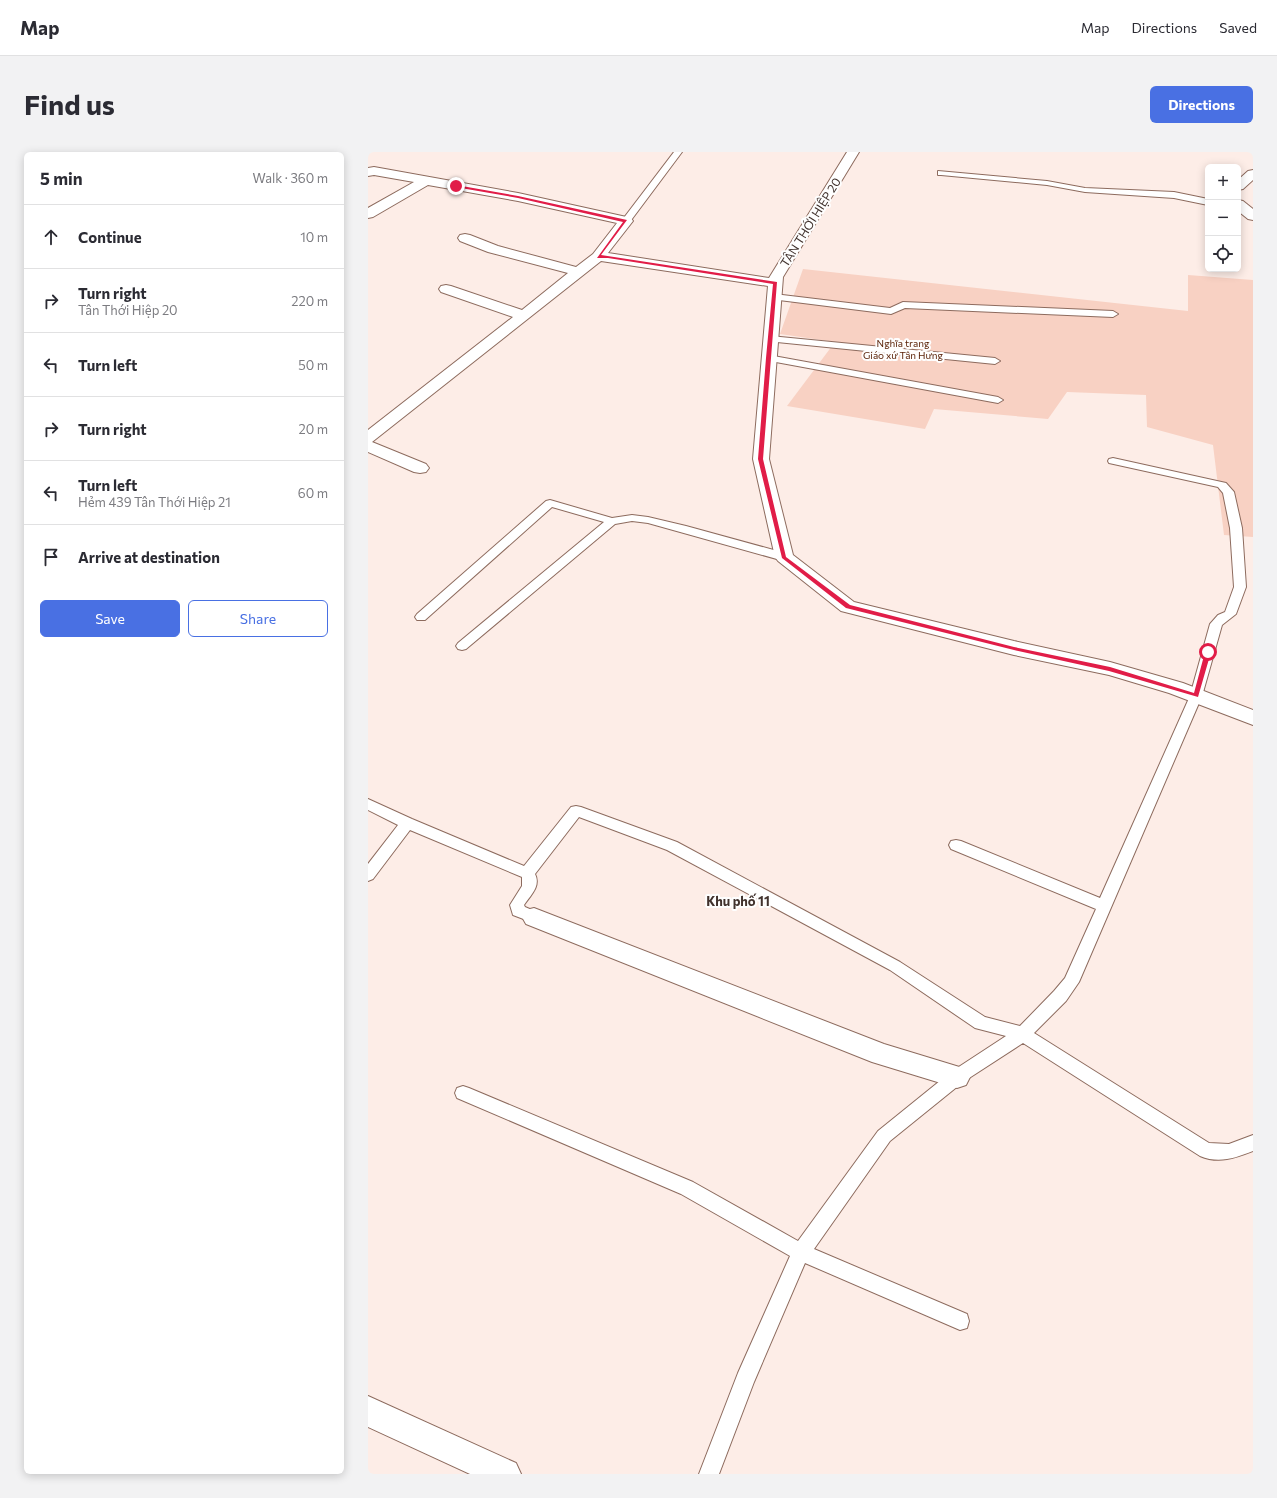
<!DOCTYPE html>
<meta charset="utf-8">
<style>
body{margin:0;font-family:Commissioner,sans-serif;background:#f2f2f3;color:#2b2b33}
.controls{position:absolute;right:12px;top:12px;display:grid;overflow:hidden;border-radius:6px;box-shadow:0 2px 10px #0003}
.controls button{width:36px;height:36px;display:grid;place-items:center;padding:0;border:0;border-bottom:1px solid #e1e1e2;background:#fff;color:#2b2b33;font:20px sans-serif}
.stop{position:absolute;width:12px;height:12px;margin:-9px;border:3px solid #e11d48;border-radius:50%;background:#fff}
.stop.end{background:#e11d48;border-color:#fff;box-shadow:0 1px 4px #0008}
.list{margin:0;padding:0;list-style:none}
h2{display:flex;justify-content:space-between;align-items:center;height:52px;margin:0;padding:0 16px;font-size:17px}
h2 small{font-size:13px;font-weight:400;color:#7c7c81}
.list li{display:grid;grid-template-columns:26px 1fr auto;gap:12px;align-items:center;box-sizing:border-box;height:64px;padding:0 16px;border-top:1px solid #e1e1e2}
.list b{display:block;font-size:15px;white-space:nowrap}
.list p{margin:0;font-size:13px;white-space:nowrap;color:#7c7c81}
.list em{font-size:13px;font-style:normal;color:#7c7c81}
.actions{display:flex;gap:8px;padding:12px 16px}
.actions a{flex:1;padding:9px 0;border:1px solid #4970e3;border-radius:6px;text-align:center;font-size:14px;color:#4970e3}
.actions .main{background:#4970e3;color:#fff}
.icon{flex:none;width:22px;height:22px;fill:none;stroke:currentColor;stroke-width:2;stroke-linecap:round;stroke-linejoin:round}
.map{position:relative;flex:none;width:885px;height:1322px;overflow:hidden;border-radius:6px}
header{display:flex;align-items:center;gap:24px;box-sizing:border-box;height:56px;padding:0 20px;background:#fff;border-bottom:1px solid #e1e1e2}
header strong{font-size:19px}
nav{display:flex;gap:22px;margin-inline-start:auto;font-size:14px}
.intro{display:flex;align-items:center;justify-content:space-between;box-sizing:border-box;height:96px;padding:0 24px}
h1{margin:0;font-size:28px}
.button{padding:10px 18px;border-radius:6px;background:#4970e3;color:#fff;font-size:14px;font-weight:700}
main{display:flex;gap:24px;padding:0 24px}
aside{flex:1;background:#fff;border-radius:6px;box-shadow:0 2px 10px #0003}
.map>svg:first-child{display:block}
.green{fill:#f8d1c3}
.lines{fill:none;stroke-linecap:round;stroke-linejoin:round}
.service-casing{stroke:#8d6b5e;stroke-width:2}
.minor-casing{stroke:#8d6b5e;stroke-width:2}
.tertiary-casing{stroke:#8d6b5e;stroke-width:2}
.service{fill:#fff;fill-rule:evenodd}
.minor{fill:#fff;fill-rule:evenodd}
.tertiary{fill:#fff;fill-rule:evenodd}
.route{fill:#e11d48}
.labels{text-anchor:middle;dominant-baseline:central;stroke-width:4;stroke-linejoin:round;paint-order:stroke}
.far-park-label{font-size:10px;fill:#561c01;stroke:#fefefe}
.street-label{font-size:12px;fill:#41322d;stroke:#fefefe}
.neighbourhood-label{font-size:13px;font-weight:bold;fill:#41322d;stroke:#fefefe}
</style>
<header>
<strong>Map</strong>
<nav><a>Map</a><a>Directions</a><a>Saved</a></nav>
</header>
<div class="intro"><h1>Find us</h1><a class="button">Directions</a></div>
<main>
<aside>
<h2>5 min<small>Walk · 360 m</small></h2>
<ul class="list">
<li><svg class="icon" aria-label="ahead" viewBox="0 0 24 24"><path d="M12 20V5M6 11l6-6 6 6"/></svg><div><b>Continue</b></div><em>10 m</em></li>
<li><svg class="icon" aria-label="right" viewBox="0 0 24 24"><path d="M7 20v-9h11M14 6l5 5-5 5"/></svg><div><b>Turn right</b><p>Tân Thới Hiệp 20</p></div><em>220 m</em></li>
<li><svg class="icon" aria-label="left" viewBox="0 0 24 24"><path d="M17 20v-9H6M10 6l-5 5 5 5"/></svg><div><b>Turn left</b></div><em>50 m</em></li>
<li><svg class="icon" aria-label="right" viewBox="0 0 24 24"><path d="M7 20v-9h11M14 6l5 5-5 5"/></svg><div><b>Turn right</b></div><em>20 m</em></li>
<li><svg class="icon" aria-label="left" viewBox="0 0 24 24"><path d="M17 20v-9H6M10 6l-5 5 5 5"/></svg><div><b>Turn left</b><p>Hẻm 439 Tân Thới Hiệp 21</p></div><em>60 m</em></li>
<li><svg class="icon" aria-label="arrive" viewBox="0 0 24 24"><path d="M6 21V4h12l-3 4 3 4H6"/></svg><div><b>Arrive at destination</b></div></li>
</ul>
<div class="actions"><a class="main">Save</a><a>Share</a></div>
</aside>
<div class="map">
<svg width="885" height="1322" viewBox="0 0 885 1322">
<rect width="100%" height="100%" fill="#fdede7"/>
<path class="green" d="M435 117 820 159V123L885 128V385L856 383 845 293 779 275 778 243 699 240 680 267 566 257 557 277 419 254 467 190 412 182Z"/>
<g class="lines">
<defs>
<path id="service" d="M306 0H314L261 71H255L254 69 255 67Z
M570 19 679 29 717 36 806 40 840 47V53L806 46 717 40 679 33 573 23H570Z
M406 142 522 156 535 150 745 159 750 162 745 165 537 156 523 162 403 147 401 145Z
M402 184 627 206 632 209 627 212 399 189 397 187Z
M400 203 630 245 635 248 630 251 397 208 395 206 397 204Z
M745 306 858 331 866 340 874 376 878 435 868 462 854 473 834 544 711 830 698 849 666 881 841 991 861 992 885 983V999C867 1006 851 1012 832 1004L655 891 595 930 522 989 446 1097 599 1162 601 1169 599 1176 592 1178 437 1111 386 1230 351 1322H331L370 1221 422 1104 313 1042 89 946 87 941 89 936 95 934 101 936 325 1030 430 1089 510 979 583 920 638 884 607 876 522 818 299 698 211 665 167 722C173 734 163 743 156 753L157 755 171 761 173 765 171 769 166 771 145 763 142 753 154 734V725L42 678 5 727 0 729V712L30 673 0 658V647L44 667 156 714 203 655 208 654 213 655 309 690 532 810 617 865 652 874 686 839 697 826 728 757 583 697 581 693 583 689 588 688 593 689 732 746 822 544 842 472 850 463 857 460 866 435 862 376 855 341 850 335 741 311 740 309 741 307Z
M182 348 244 366 264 363 280 365 318 374 420 402 422 405 420 408 416 409 280 371 264 369 247 372 98 497 94 498 90 497 88 494 90 491 236 370 184 355 57 468H49L47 465 49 462 178 349Z"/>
<path id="minor" d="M479 0H491L415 125 401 307 425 403 486 450 646 489 742 510 815 531 885 558V573L801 541 741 523 646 503 473 459 410 409 407 405 385 307 400 134 233 109 4 290 58 312 61 316 58 320 52 321 46 320 0 300V278L145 165 73 140 71 137 73 134 78 133 83 134 154 158 200 121 120 100 92 89 90 86 92 83 97 82 102 83 130 94 208 115 225 102 249 71 150 49 60 33 5 65 0 66V56L46 30 6 23 0 24V16L6 15 150 41 263 66 265 69 240 101 401 126Z
M166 756 516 892 598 917 602 925 598 933 589 936 504 910 158 772 154 765 158 758Z
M0 1244 148 1311 153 1322H102L0 1275Z"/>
<path id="tertiary" d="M885 18V28L875 37 870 38V28L880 19Z
M870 48 875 49 885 57V68L880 67 870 59Z"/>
</defs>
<use href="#service" class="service-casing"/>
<use href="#minor" class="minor-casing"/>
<use href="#tertiary" class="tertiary-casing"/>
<use href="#service" class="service"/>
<use href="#minor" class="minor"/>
<use href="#tertiary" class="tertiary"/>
</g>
<path class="route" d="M88 33 150 44 259 68 233 103 409 130 395 307 418 405 482 453 646 495 742 515 826 541 837 500 840 498 843 500 830 545 741 519 646 498 478 456 414 406 390 307 398 206 405 132 240 106H229L255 70 150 46 87 35Z"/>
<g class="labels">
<g class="far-park-label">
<text x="535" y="191">Nghĩa trang<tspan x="535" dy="12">Giáo xứ Tân Hưng</tspan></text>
</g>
<g class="street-label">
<text transform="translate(442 70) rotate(-58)">TÂN THỚI HIỆP 20</text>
</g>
<g class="neighbourhood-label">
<text x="370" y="749">Khu phố 11</text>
</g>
</g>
</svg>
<div class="controls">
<button>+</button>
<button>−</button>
<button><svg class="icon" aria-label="locate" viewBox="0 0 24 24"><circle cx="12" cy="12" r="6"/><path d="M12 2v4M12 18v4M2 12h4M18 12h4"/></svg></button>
</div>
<div class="stop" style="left:840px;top:500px"></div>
<div class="stop end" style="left:88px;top:34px"></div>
</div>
</main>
